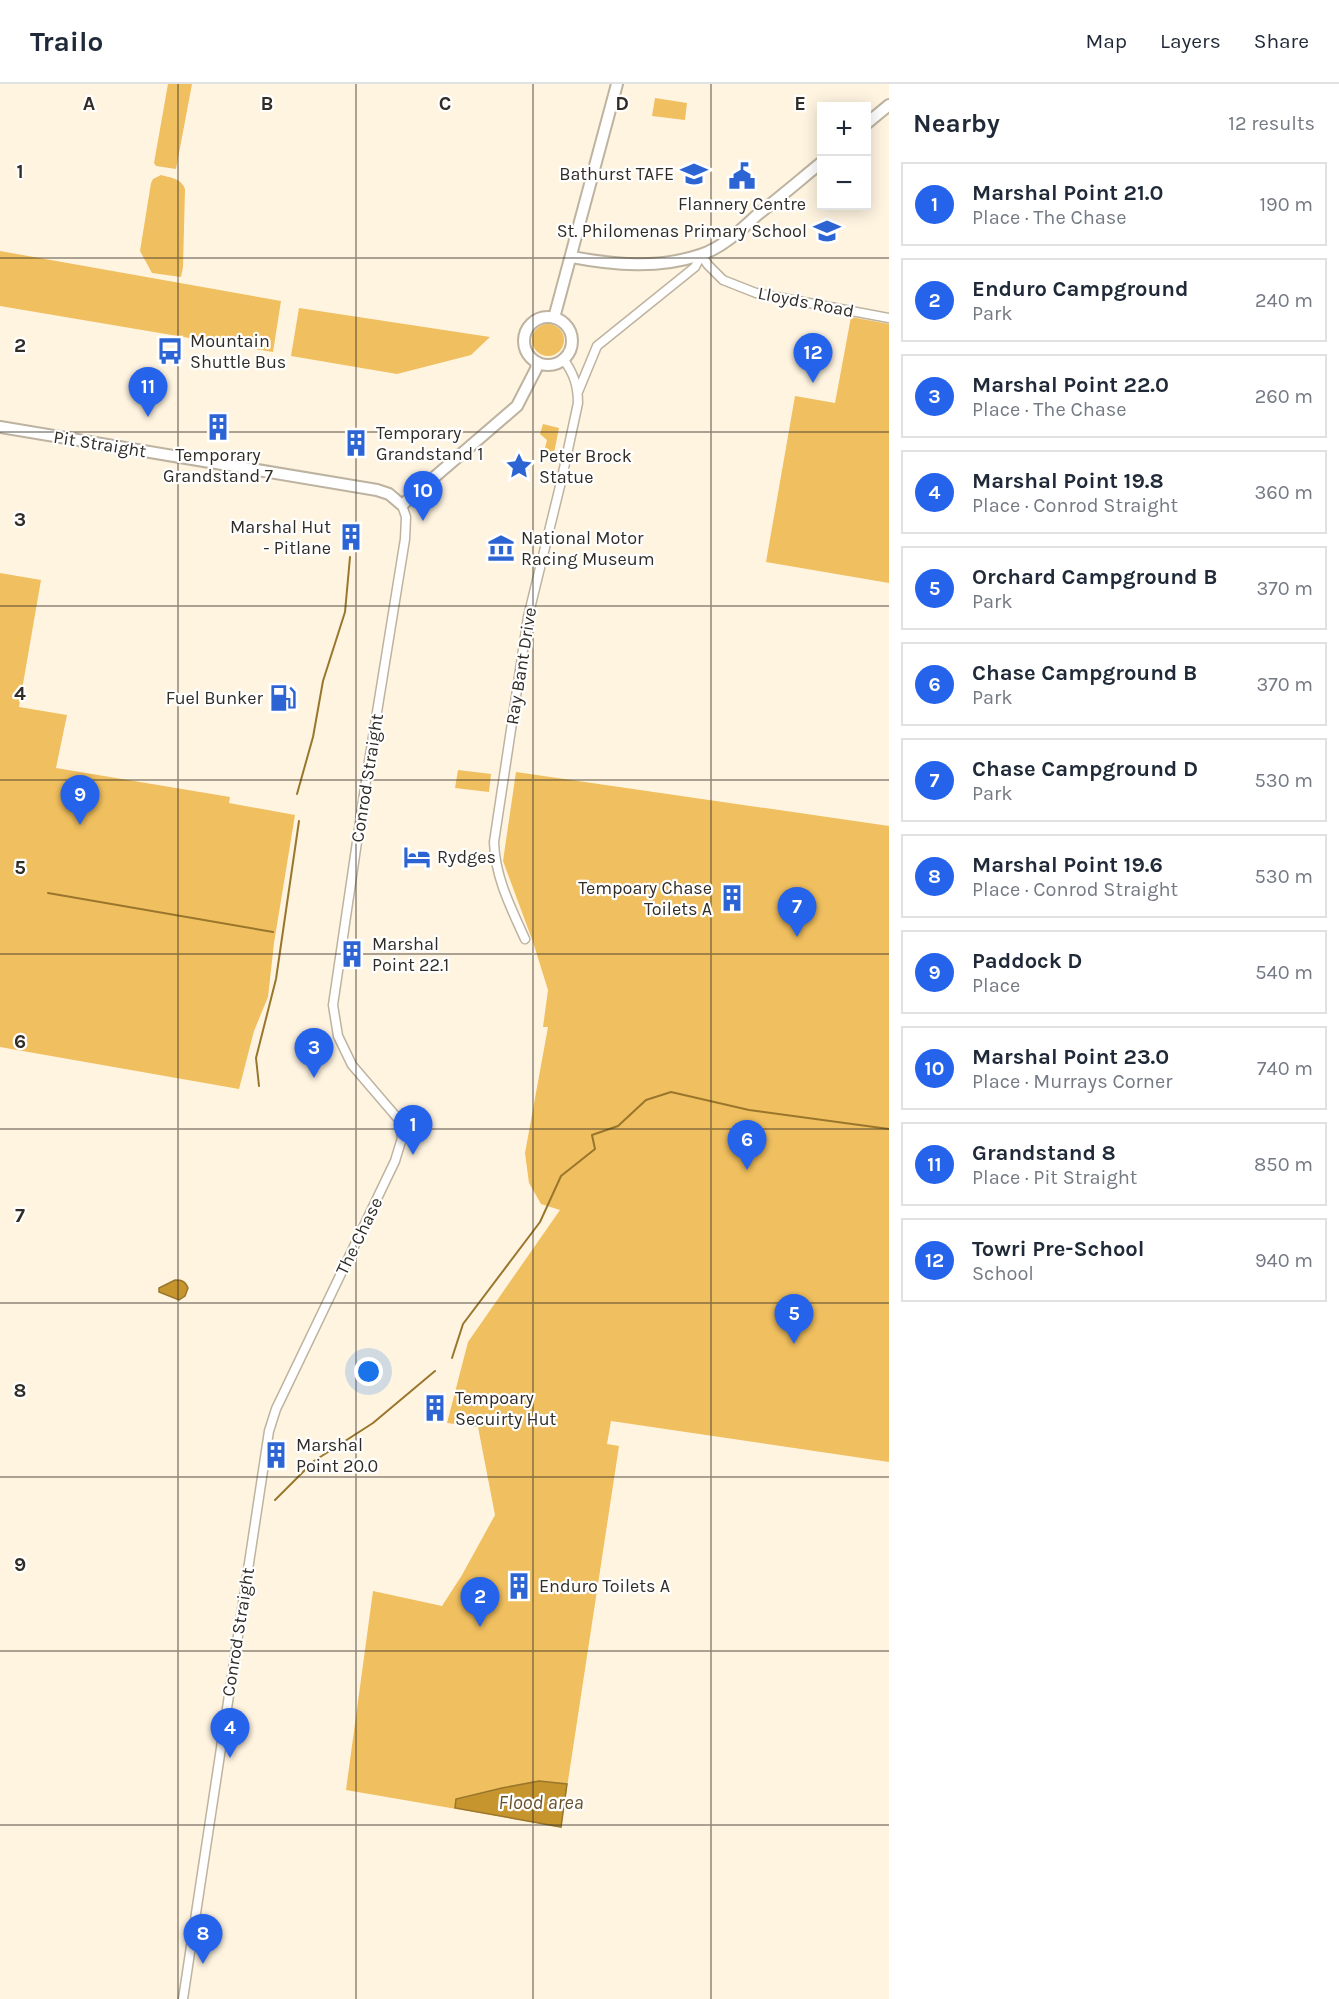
<!DOCTYPE html>
<meta charset="utf-8">
<style>
body{margin:0;font-family:Karla,sans-serif;background:#f2f2f3;color:#1f2937}
.controls{position:absolute;right:18px;top:18px;display:grid;overflow:hidden;border-radius:0px;box-shadow:0 3px 15px #0003}
.controls button{width:54px;height:54px;display:grid;place-items:center;padding:0;border:0;border-bottom:2px solid #e0e1e3;background:#fff;color:#1f2937;font:30px sans-serif}
.you{position:absolute;left:369px;top:1288px;width:21px;height:21px;margin:-15px;border:4px solid #fff;border-radius:50%;background:#1a73e8;box-shadow:0 0 0 9px #1a73e833}
.badge{display:grid;place-items:center;width:39px;height:39px;border-radius:50%;background:#2563eb;color:#fff;font-size:20px;font-weight:700}
.pin{position:absolute;translate:-50% -50px;filter:drop-shadow(0 2px 3px #0008)}
.pin::after{content:'';position:absolute;top:32px;width:21px;height:18px;background:inherit;clip-path:polygon(0 0,100% 0,50% 100%)}
.list{margin:0;padding:0;list-style:none}
h2{display:flex;justify-content:space-between;align-items:center;height:78px;margin:0;padding:0 24px;font-size:26px}
h2 small{font-size:20px;font-weight:400;color:#747a83}
.list li{display:grid;grid-template-columns:39px 1fr auto;gap:18px;align-items:center;box-sizing:border-box;height:84px;margin:0 12px 12px;padding:0 12px;border:2px solid #e0e1e3;border-radius:0px}
.list b{display:block;font-size:22px;white-space:nowrap}
.list p{margin:0;font-size:20px;white-space:nowrap;color:#747a83}
.list em{font-size:20px;font-style:normal;color:#747a83}
.map{position:relative;flex:none;width:889px;height:1915px;overflow:hidden}
header{display:flex;align-items:center;gap:36px;box-sizing:border-box;height:84px;padding:0 30px;background:#fff;border-bottom:2px solid #e0e1e3}
header strong{font-size:28px}
nav{display:flex;gap:33px;margin-inline-start:auto;font-size:21px}
main{display:flex}
aside{flex:1;background:#fff}
.map>svg:first-child{display:block}
.green{fill:#f0bf5f}
.water{fill:#c6952e;stroke:#99762c;stroke-width:1.5}
.lines{fill:none;stroke-linecap:round;stroke-linejoin:round}
.stream{stroke:#99762c;stroke-width:2}
.minor-casing{stroke:#bdb3a0;stroke-width:11}
.tertiary-casing{stroke:#bdb3a0;stroke-width:14}
.minor{stroke:#fff;stroke-width:8}
.tertiary{stroke:#fff;stroke-width:10}
.grid{fill:none;stroke:#312d26;stroke-width:1.5;stroke-opacity:0.55}
.labels{text-anchor:middle;dominant-baseline:central;stroke-width:4.5;stroke-linejoin:round;paint-order:stroke}
.poi-label{font-size:18px;fill:#312d26;stroke:#fff;text-anchor:start}
.street-label{font-size:18px;fill:#312d26;stroke:#fff}
.water-label{font-size:20px;font-style:italic;fill:#68522a;stroke:#fff}
.grid-label{font-size:20px;text-anchor:middle;font-weight:bold;fill:#312d26;stroke:#fff;stroke-width:4.5;stroke-linejoin:round;paint-order:stroke}
</style>
<header>
<strong>Trailo</strong>
<nav><a>Map</a><a>Layers</a><a>Share</a></nav>
</header>
<main>
<div class="map">
<svg width="889" height="1915" viewBox="0 0 889 1915">
<rect width="100%" height="100%" fill="#fff4e0"/>
<path class="green" d="M168 0H192L176 85 156 82 154 79Z
M655 14 687 19 685 36 652 32Z
M161 91C171 94 181 94 185 105L183 183 181 193 152 189 140 167 151 99 153 95Z
M0 167 281 217 273 268 0 222Z
M299 224 490 253 471 271 397 290 291 272Z
M851 233 889 240V499L766 478 795 312 835 319Z
M532 256a16 16 0 1 1 32 0a16 16 0 1 1-32 0Z
M543 340 559 344 553 374 543 372 547 356 540 350Z
M0 489 41 496 19 623 67 631 56 684 230 713 229 719 295 731 274 859 268 913 254 947 239 1005 0 963Z
M458 686 491 690 489 708 455 704Z
M516 688 889 742V1378L611 1337 607 1360 619 1362 561 1743 346 1706 373 1507 442 1522 462 1491 495 1431 478 1343 447 1339 468 1258 560 1126 541 1120 529 1099 525 1069 548 943H543L548 906 533 858 503 777Z"/>
<path class="water" d="M175 1196C182 1196 185 1197 188 1204L185 1212 179 1216 159 1208V1204Z
M539 1697 567 1700 561 1743 455 1724 456 1715 502 1704Z"/>
<g class="lines">
<path class="stream" d="M297 710 313 653 323 597 345 528 350 473
M48 809 273 848
M259 1002 256 974 276 895 299 737
M452 1274 463 1240 540 1138 561 1092 595 1065 592 1051 618 1042 646 1016 671 1008 749 1026 889 1045
M275 1416 314 1377 373 1339 435 1287"/>
<defs>
<path id="minor" d="M701 171 708 181 723 196 756 209 889 234
M578 308 597 262 695 183 701 171
M525 855C511 824 495 793 494 758L528 533 561 398 578 319C578 302 574 289 563 275
M183 1915 269 1347 276 1325 395 1077 402 1054 400 1037 352 981 338 952 333 921 367 690 405 455 406 433 402 421"/>
<path id="tertiary" d="M866 40 889 21
M572 173C614 181 658 185 700 171 722 164 741 146 757 131 779 114 800 96 822 78
M524 257a24 24 0 1 1 48 0a24 24 0 1 1-48 0Z
M554 234 617 0
M0 343 377 406 389 410 402 421 517 322 536 285 537 278"/>
</defs>
<use href="#minor" class="minor-casing"/>
<use href="#tertiary" class="tertiary-casing"/>
<use href="#minor" class="minor"/>
<use href="#tertiary" class="tertiary"/>
</g>
<path class="grid" d="M178 0V1915M356 0V1915M533 0V1915M711 0V1915M0 174H889M0 348H889M0 522H889M0 696H889M0 870H889M0 1045H889M0 1219H889M0 1393H889M0 1567H889M0 1741H889"/>
<defs>
<symbol id="university-bare" viewBox="-9 -9 18 18"><path d="M0-5L7-2L0 1L-7-2ZM-4 1L0 2.5L4 1V4Q0 6-4 4Z" fill="#2c65d3" stroke="#fff" stroke-width="2.5" paint-order="stroke"/></symbol>
<symbol id="civic-bare" viewBox="-9 -9 18 18"><path d="M-.6-6.5H3V-4.5H.6V-3L4-1V1h2V6H-6V1h2V-1L-.6-3ZM-1.2 2.5V6h2.4V2.5Z" fill="#2c65d3" stroke="#fff" stroke-width="2.5" paint-order="stroke"/></symbol>
<symbol id="school-bare" viewBox="-9 -9 18 18"><path d="M0-5L7-2L0 1L-7-2ZM-4 1L0 2.5L4 1V4Q0 6-4 4Z" fill="#2c65d3" stroke="#fff" stroke-width="2.5" paint-order="stroke"/></symbol>
<symbol id="bus-bare" viewBox="-9 -9 18 18"><path d="M-5-6H5V4H4V6H2V4H-2V6H-4V4H-5ZM-3.5-4V0h7V-4ZM-3.5 1.2v1.5H-2V1.2ZM2 1.2v1.5H3.5V1.2Z" fill="#2c65d3" stroke="#fff" stroke-width="2.5" paint-order="stroke"/></symbol>
<symbol id="building-bare" viewBox="-9 -9 18 18"><path d="M-4-6H4V6H1V3H-1V6H-4ZM-2.5-4.3h1.7v1.8h-1.7ZM.8-4.3h1.7v1.8H.8ZM-2.5-1h1.7V.8h-1.7ZM.8-1h1.7V.8H.8Z" fill="#2c65d3" stroke="#fff" stroke-width="2.5" paint-order="stroke"/></symbol>
<symbol id="sight-bare" viewBox="-9 -9 18 18"><path d="M0-6L1.8-2.2L6-1.7L2.9 1.2L3.7 5.4L0 3.3L-3.7 5.4L-2.9 1.2L-6-1.7L-1.8-2.2Z" fill="#2c65d3" stroke="#fff" stroke-width="2.5" paint-order="stroke"/></symbol>
<symbol id="museum-bare" viewBox="-9 -9 18 18"><path d="M0-6L6-3V-2H-6V-3ZM-5-1h2V3h-2ZM-1-1h2V3h-2ZM3-1h2V3H3ZM-6 4H6V6H-6Z" fill="#2c65d3" stroke="#fff" stroke-width="2.5" paint-order="stroke"/></symbol>
<symbol id="fuel-bare" viewBox="-9 -9 18 18"><path d="M-5.5-6h7V0h2V4h1.3V-2.5L3-4.5l.8-.8L6-3V5H2.5V1h-1V6h-7ZM-4.2-4.7v3.2H.2V-4.7Z" fill="#2c65d3" stroke="#fff" stroke-width="2.5" paint-order="stroke"/></symbol>
<symbol id="hotel-bare" viewBox="-9 -9 18 18"><path d="M-6-4.5h1.5V1H6V5H4.5V3h-9V5H-6ZM-4 0a1.8 1.8 0 1 1 3.6 0ZM.5 0V-2.5h3Q6-2.5 6 0Z" fill="#2c65d3" stroke="#fff" stroke-width="2.5" paint-order="stroke"/></symbol>
</defs>
<g fill-rule="evenodd">
<use href="#university-bare" x="675" y="71" width="38" height="38"/>
<use href="#civic-bare" x="723" y="73" width="38" height="38"/>
<use href="#school-bare" x="808" y="128" width="38" height="38"/>
<use href="#bus-bare" x="151" y="248" width="38" height="38"/>
<use href="#building-bare" x="199" y="324" width="38" height="38"/>
<use href="#building-bare" x="337" y="340" width="38" height="38"/>
<use href="#sight-bare" x="500" y="363" width="38" height="38"/>
<use href="#building-bare" x="332" y="434" width="38" height="38"/>
<use href="#museum-bare" x="482" y="445" width="38" height="38"/>
<use href="#fuel-bare" x="264" y="595" width="38" height="38"/>
<use href="#hotel-bare" x="398" y="754" width="38" height="38"/>
<use href="#building-bare" x="713" y="795" width="38" height="38"/>
<use href="#building-bare" x="333" y="851" width="38" height="38"/>
<use href="#building-bare" x="416" y="1305" width="38" height="38"/>
<use href="#building-bare" x="257" y="1352" width="38" height="38"/>
<use href="#building-bare" x="500" y="1483" width="38" height="38"/>
</g>
<g class="labels">
<g class="poi-label">
<text x="674" y="90" text-anchor="end">Bathurst TAFE</text>
<text x="742" y="120" text-anchor="middle">Flannery Centre</text>
<text x="807" y="147" text-anchor="end">St. Philomenas Primary School</text>
<text x="190" y="257">Mountain<tspan x="190" dy="21">Shuttle Bus</tspan></text>
<text x="376" y="349">Temporary<tspan x="376" dy="21">Grandstand 1</tspan></text>
<text x="218" y="371" text-anchor="middle">Temporary<tspan x="218" dy="21">Grandstand 7</tspan></text>
<text x="539" y="372">Peter Brock<tspan x="539" dy="21">Statue</tspan></text>
<text x="331" y="443" text-anchor="end">Marshal Hut<tspan x="331" dy="21">- Pitlane</tspan></text>
<text x="521" y="454">National Motor<tspan x="521" dy="21">Racing Museum</tspan></text>
<text x="263" y="614" text-anchor="end">Fuel Bunker</text>
<text x="437" y="773">Rydges</text>
<text x="712" y="804" text-anchor="end">Tempoary Chase<tspan x="712" dy="21">Toilets A</tspan></text>
<text x="372" y="860">Marshal<tspan x="372" dy="21">Point 22.1</tspan></text>
<text x="455" y="1314">Tempoary<tspan x="455" dy="21">Secuirty Hut</tspan></text>
<text x="296" y="1361">Marshal<tspan x="296" dy="21">Point 20.0</tspan></text>
<text x="539" y="1502">Enduro Toilets A</text>
</g>
<g class="street-label">
<text transform="translate(806 218) rotate(11)">Lloyds Road</text>
<text transform="translate(100 360) rotate(9)">Pit Straight</text>
<text transform="translate(521 582) rotate(-81)">Ray Bant Drive</text>
<text transform="translate(367 694) rotate(-81)">Conrod Straight</text>
<text transform="translate(359 1152) rotate(-64)">The Chase</text>
<text transform="translate(238 1548) rotate(-81)">Conrod Straight</text>
</g>
<g class="water-label">
<text x="541" y="1718">Flood area</text>
</g>
</g>
<g class="grid-label">
<text x="89" y="26">A</text>
<text x="267" y="26">B</text>
<text x="445" y="26">C</text>
<text x="622" y="26">D</text>
<text x="800" y="26">E</text>
<text x="20" y="94">1</text>
<text x="20" y="268">2</text>
<text x="20" y="442">3</text>
<text x="20" y="616">4</text>
<text x="20" y="790">5</text>
<text x="20" y="964">6</text>
<text x="20" y="1138">7</text>
<text x="20" y="1313">8</text>
<text x="20" y="1487">9</text>
</g>
</svg>
<div class="controls">
<button>+</button>
<button>−</button>
</div>
<div class="you"></div>
<div class="pin badge" style="left:413px;top:1071px">1</div>
<div class="pin badge" style="left:480px;top:1543px">2</div>
<div class="pin badge" style="left:314px;top:994px">3</div>
<div class="pin badge" style="left:230px;top:1674px">4</div>
<div class="pin badge" style="left:794px;top:1260px">5</div>
<div class="pin badge" style="left:747px;top:1086px">6</div>
<div class="pin badge" style="left:797px;top:853px">7</div>
<div class="pin badge" style="left:203px;top:1880px">8</div>
<div class="pin badge" style="left:80px;top:741px">9</div>
<div class="pin badge" style="left:423px;top:437px">10</div>
<div class="pin badge" style="left:148px;top:333px">11</div>
<div class="pin badge" style="left:813px;top:299px">12</div>
</div>
<aside>
<h2>Nearby<small>12 results</small></h2>
<ul class="list">
<li><span class="badge">1</span><div><b>Marshal Point 21.0</b><p>Place · The Chase</p></div><em>190 m</em></li>
<li><span class="badge">2</span><div><b>Enduro Campground</b><p>Park</p></div><em>240 m</em></li>
<li><span class="badge">3</span><div><b>Marshal Point 22.0</b><p>Place · The Chase</p></div><em>260 m</em></li>
<li><span class="badge">4</span><div><b>Marshal Point 19.8</b><p>Place · Conrod Straight</p></div><em>360 m</em></li>
<li><span class="badge">5</span><div><b>Orchard Campground B</b><p>Park</p></div><em>370 m</em></li>
<li><span class="badge">6</span><div><b>Chase Campground B</b><p>Park</p></div><em>370 m</em></li>
<li><span class="badge">7</span><div><b>Chase Campground D</b><p>Park</p></div><em>530 m</em></li>
<li><span class="badge">8</span><div><b>Marshal Point 19.6</b><p>Place · Conrod Straight</p></div><em>530 m</em></li>
<li><span class="badge">9</span><div><b>Paddock D</b><p>Place</p></div><em>540 m</em></li>
<li><span class="badge">10</span><div><b>Marshal Point 23.0</b><p>Place · Murrays Corner</p></div><em>740 m</em></li>
<li><span class="badge">11</span><div><b>Grandstand 8</b><p>Place · Pit Straight</p></div><em>850 m</em></li>
<li><span class="badge">12</span><div><b>Towri Pre-School</b><p>School</p></div><em>940 m</em></li>
</ul>
</aside>
</main>
